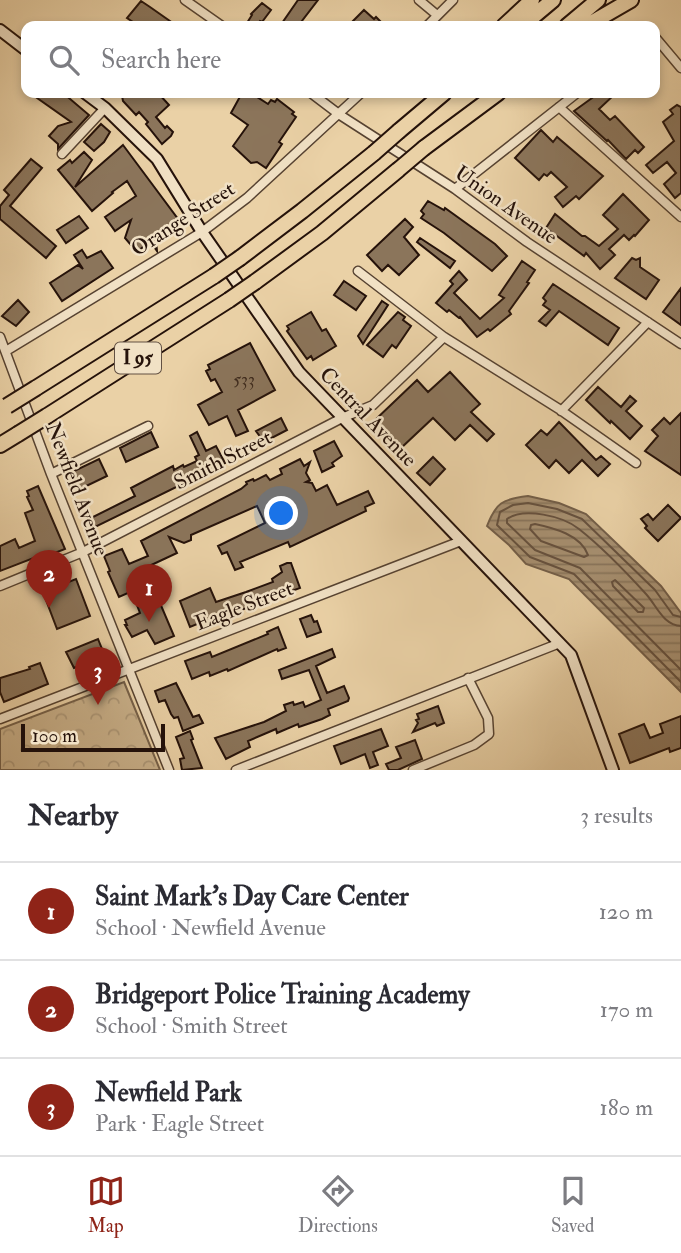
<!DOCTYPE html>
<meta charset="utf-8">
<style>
body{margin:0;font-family:"IM FELL Double Pica",serif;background:#f2f2f3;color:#2b2b33}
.scale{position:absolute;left:21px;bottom:18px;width:144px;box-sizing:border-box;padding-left:7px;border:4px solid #25120a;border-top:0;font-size:19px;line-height:24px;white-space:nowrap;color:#25120a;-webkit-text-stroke:5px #f1e1c5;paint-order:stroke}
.you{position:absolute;left:282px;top:514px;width:24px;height:24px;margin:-18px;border:5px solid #fff;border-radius:50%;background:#1a73e8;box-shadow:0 0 0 10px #1a73e833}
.badge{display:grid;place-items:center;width:46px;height:46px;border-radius:50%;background:#8f2418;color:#fff;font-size:23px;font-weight:700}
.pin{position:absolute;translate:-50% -58px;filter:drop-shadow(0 2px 4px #0008)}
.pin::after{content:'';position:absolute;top:37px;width:24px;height:21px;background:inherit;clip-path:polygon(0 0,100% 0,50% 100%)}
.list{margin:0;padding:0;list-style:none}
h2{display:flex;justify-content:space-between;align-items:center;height:91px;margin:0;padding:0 28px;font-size:30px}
h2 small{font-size:23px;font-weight:400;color:#7c7c81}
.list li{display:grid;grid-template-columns:46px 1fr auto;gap:21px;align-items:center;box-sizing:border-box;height:98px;padding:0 28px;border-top:2px solid #e1e1e2}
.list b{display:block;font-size:26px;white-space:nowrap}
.list p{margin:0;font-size:23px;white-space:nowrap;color:#7c7c81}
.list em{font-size:23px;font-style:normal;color:#7c7c81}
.icon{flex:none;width:38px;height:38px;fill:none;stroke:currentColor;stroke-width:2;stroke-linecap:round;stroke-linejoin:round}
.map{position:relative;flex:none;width:681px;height:770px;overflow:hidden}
.search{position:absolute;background:#fff;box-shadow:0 4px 10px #0003;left:21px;right:21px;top:21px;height:77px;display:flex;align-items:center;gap:18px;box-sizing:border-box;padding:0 24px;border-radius:14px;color:#7c7c81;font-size:26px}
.sheet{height:385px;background:#fff}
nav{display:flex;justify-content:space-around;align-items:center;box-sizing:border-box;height:98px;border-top:2px solid #e1e1e2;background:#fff;font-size:19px;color:#7c7c81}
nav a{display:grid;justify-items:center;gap:4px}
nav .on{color:#8f2418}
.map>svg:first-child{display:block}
.forest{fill:url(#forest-crowns);stroke:#77624a;stroke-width:2}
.water{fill:url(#water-rules);stroke:#735e48;stroke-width:2}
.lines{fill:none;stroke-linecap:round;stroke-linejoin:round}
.shore{stroke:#66513e;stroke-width:2}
.building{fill:#8b755b;stroke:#25120a;stroke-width:2}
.street-casing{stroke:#564231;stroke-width:11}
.secondary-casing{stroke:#25120a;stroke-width:14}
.highway-casing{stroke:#25120a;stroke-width:18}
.street{stroke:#f1e1c5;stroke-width:8}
.secondary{stroke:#f1e1c5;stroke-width:10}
.highway{stroke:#ead1a6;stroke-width:14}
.highway-bridge-casing{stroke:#25120a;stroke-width:18;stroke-linecap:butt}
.highway-bridge{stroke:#ead1a6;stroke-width:14}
.labels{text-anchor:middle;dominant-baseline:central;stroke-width:5;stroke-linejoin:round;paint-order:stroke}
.number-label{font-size:18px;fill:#3e2b1e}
.shield{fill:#f1e1c5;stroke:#625042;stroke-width:2}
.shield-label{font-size:19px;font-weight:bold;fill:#25120a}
.street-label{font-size:21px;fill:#25120a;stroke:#f1e1c5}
</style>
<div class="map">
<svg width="681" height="770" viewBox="0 0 681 770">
<defs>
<pattern id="forest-crowns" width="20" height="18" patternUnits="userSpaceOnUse" patternTransform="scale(1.75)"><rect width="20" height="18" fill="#c9b18b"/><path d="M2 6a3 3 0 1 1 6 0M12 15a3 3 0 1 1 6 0" fill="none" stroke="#ac9777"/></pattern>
<pattern id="water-rules" width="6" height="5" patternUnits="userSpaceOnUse" patternTransform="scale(1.75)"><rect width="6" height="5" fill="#a79071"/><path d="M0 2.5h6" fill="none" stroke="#88745b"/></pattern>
</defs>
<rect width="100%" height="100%" fill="#ead1a6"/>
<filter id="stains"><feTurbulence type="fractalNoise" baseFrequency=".00286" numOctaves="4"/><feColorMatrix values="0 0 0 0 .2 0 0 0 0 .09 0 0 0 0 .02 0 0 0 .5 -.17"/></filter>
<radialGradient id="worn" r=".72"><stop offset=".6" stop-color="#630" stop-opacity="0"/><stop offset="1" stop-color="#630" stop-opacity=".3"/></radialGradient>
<path class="forest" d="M124 682 160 770H0V729Z"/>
<path class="water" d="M528 496 559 503 586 514 661 586 681 613V692L569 579 526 564 509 545 487 526C496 503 502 499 528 496Z"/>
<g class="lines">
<path class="shore" d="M535 524C554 528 581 535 588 555L584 557 541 541 530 529 531 525Z
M615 580 644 608 643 612H638L613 586 612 582Z
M681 617 673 615 655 590 582 519 557 509 528 503 513 505 500 512 497 525 530 557 574 574 681 682
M681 626C663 625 657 606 646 594 626 572 603 548 579 529 563 516 524 507 507 519V523L535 550 580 568 681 670"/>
</g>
<path class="building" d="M298 0H318L298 26H280Z
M141 1 150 7 177 26H139L127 18Z
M262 3 271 10 262 22 260 21 256 26H252L247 23 252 15 251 14Z
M364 10 374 19 376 17 385 26H348Z
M30 93H63L89 115 58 149V144L49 136 58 126 71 122Z
M126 93H158L169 105 156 117 165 128 167 126 173 132 171 136 162 144 146 124 148 122 139 112 136 115 123 101 122 96Z
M242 93H251L268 104 271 100 275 102 277 99 294 112 292 114 296 117 279 142 282 144 266 168 257 162 251 163 233 146 248 125 231 113Z
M599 93H616L599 109 610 120 615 116 644 147 638 153 635 150 626 159 608 140 607 141 574 111Z
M677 105 681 107V193L675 198 664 184 676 173 667 162 653 173 646 165 674 141 663 122 673 114 670 110Z
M101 124 110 132 104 142 94 151 84 142Z
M541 130 553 142 557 137 603 176 579 199 576 196 563 207 555 197 567 187 551 172 547 176 544 174 539 180 515 158Z
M123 145 181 223 176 226 178 228 156 240 157 251 150 241 137 252 125 238 131 220 115 231 105 217 136 196 127 181 112 192 113 193 92 211 58 170 70 160 72 163 84 152 92 160 75 187Z
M31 159 42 168 10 206 56 246 46 258 0 219V206L9 195 4 190Z
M623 194 649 220 635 236 634 235 629 240 624 235 609 249 615 255 600 269 586 253 584 256 546 228 555 214 582 236H585L599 246 618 229 603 215Z
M428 201 444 210 445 208 495 244 507 256 492 271 444 233 421 218 424 214 421 211Z
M79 216 88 228 66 243 57 230Z
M405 219 413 227 404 237 419 255 399 275 388 265 382 271 367 255Z
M420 238 455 261 450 268 417 242Z
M82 250 87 258 101 251 113 268 62 301 50 283 78 265 83 269 74 255Z
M632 258 636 260 640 258V267L659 280 646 299 615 278Z
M522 261 535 270 527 282 529 283 509 311 511 314 490 331 488 329 477 337 460 317 459 318 449 310 447 312 436 303 453 284 450 281 459 271 467 280 454 293 480 319 504 298 499 295Z
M344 281 366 296 356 310 334 295Z
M553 284 619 328 608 345 559 311 546 326 539 321 550 310 543 305 546 301 543 298Z
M681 288V325L663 312Z
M18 300 29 312 16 326 2 316Z
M382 301 388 305 363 344 358 336Z
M311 312 322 331 326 329 336 346 313 360 311 356 307 359 287 331 289 329 287 326Z
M398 312 405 317 403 320 411 326 396 348 392 345 383 357 367 345Z
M250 343 275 390 238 410 248 431 236 436 227 416 209 425 198 405 222 392 215 379 211 381 206 371 210 369 208 365Z
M450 372 480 404 471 412 494 434 487 441 470 425 455 440 433 418 401 448 374 421 417 380 428 392Z
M598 387 621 407 630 396 636 401 626 411 642 426 630 439 611 421 610 423 586 400Z
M681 413V475L645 451 658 436 652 430 664 418 670 424Z
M281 418 287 430 264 442 256 431Z
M559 422 596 460 601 456 610 464 598 476 582 460 569 473 556 460 549 468 526 445 541 430 547 435Z
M151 432 158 447 126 462 120 448Z
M197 432 206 451 216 446 225 463 91 529 87 520 135 496 131 488 173 466 174 470 183 465 184 467 197 461 195 457 199 455 190 436Z
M334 441 342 456 332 463 334 466 322 472 314 451Z
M433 457 445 469 430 485 417 473Z
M99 459 107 476 78 490 77 486 75 487 70 473Z
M300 459 304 466 310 462 306 473 310 480 306 482 312 483 316 491 327 485 337 505 368 491 374 503 365 507 366 511 290 547 288 542 240 562 243 567 235 570 227 552 222 554 218 546 265 523 257 506 191 535V540L184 543 169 537 177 553 147 567 149 570 132 578 137 589 119 597 108 572 110 571 104 556 122 549 129 564 148 556 141 541 241 489 247 484 246 482 253 479 254 481 266 475 270 480 282 474 280 469Z
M38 486 65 549 37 560 36 557 0 571V546L15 539 19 548 35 541 25 513 33 510 27 497 29 496 27 491Z
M668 505 681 518 658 541 645 528 647 526 641 519 648 514 653 520Z
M287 563H291L300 588 236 612 231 610 190 627 180 601 210 588 216 602 246 592 273 582 272 579 282 572 280 566Z
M76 579 90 616 57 629 43 592Z
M152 592 155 598 157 596 174 636 155 644 147 630 132 637 125 625H127L125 620 140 613 135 600Z
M311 615 314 622 317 621 321 632 307 637 300 619Z
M278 627 286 648 278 651 277 649 228 671 227 669 210 676 209 672 192 679 185 661 210 652 212 657 268 634 267 632Z
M98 639 102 649 84 656 87 663 74 668 66 652Z
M332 649 335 657 316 666 327 693 344 686 349 698 348 701 328 709 330 715 322 719 299 727 298 724 277 733 276 729 248 741 250 747 226 759 215 738 264 722 286 711 284 705 293 702 294 705 303 702 305 707 321 700 309 670 282 679 279 670Z
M40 663 48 684 4 702 0 692V678L30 669 29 667Z
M176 683 193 717 199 715 203 723 183 731 178 717 174 718 171 714 165 700 159 702 155 691Z
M438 706 444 723 437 726 435 723 413 732 418 723 416 720 419 719 417 714Z
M681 716V748L670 752 669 748 630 763 619 734 644 724 650 738 663 733 660 724Z
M381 729 388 746 373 752 378 765 370 768 365 754 341 764 334 746Z
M190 731 193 739 191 740 202 768 182 770 180 759 184 758 176 737Z
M415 740 422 759 398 770H389L386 764 401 758 396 747Z"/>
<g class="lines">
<defs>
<path id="street" d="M185 0 222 26
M419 0 437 15
M427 26 453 0
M655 37 681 68
M311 93 340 115 455 189 527 242 681 344
M559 107 681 217
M62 154 105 108
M455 189 577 93
M358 271 444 337 559 409 636 463
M0 337 51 474 169 770
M6 351 202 232 247 198 361 93
M561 411 648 322
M51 474 148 426
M0 586 83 552 342 418 373 405 444 337
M0 719 461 541
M236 770 560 643
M413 770 474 745 489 734 488 718 468 678"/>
<path id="secondary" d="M0 30 26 50
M85 93 105 108 157 159 202 232 299 372 571 655 613 770"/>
<path id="highway" d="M504 26 532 0
M522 26 553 0
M567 26 598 0
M586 26 631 0
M399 131 444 93
M424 148 498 93
M240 258 302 211 374 153
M255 282 322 233 398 170
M36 388 214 276
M47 416 229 300
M0 445 18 434"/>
</defs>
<use href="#street" class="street-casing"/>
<use href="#secondary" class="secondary-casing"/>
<use href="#highway" class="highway-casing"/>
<use href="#street" class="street"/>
<use href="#secondary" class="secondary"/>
<use href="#highway" class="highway"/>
<defs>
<path id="highway-bridge" d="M374 153 399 131
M398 170 424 148
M214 276 240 258
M229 300 255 282
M7 406 36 388
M18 434 47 416"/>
</defs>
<use href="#highway-bridge" class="highway-bridge-casing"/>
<use href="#highway-bridge" class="highway-bridge"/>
</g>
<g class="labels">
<g class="number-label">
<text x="244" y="379">533</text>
</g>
<rect class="shield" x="115" y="342.5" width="46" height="31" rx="5"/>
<g class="shield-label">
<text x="138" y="358">I 95</text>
</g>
<g class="street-label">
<text transform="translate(506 205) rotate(35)">Union Avenue</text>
<text transform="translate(183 219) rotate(-33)">Orange Street</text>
<text transform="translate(368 417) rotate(46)">Central Avenue</text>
<text transform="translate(223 460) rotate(-27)">Smith Street</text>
<text transform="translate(77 489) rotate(69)">Newfield Avenue</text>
<text transform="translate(244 606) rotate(-21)">Eagle Street</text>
</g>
</g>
<rect width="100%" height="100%" filter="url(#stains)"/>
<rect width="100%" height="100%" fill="url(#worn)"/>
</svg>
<div class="scale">100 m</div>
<div class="you"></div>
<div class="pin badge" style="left:149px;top:622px">1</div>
<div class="pin badge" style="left:49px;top:608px">2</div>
<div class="pin badge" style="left:98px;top:705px">3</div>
<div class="search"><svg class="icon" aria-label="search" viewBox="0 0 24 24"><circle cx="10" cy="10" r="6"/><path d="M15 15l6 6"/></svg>Search here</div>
</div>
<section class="sheet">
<h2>Nearby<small>3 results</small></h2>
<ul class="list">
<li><span class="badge">1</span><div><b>Saint Mark's Day Care Center</b><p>School · Newfield Avenue</p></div><em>120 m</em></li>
<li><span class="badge">2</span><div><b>Bridgeport Police Training Academy</b><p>School · Smith Street</p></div><em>170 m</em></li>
<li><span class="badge">3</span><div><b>Newfield Park</b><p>Park · Eagle Street</p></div><em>180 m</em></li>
</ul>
</section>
<nav>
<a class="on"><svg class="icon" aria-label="map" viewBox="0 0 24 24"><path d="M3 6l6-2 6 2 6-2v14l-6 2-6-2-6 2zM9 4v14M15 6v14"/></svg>Map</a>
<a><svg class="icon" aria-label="directions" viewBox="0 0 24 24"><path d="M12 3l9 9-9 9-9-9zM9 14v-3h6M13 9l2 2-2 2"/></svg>Directions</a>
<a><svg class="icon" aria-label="saved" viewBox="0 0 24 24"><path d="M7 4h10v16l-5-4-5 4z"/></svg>Saved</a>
</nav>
